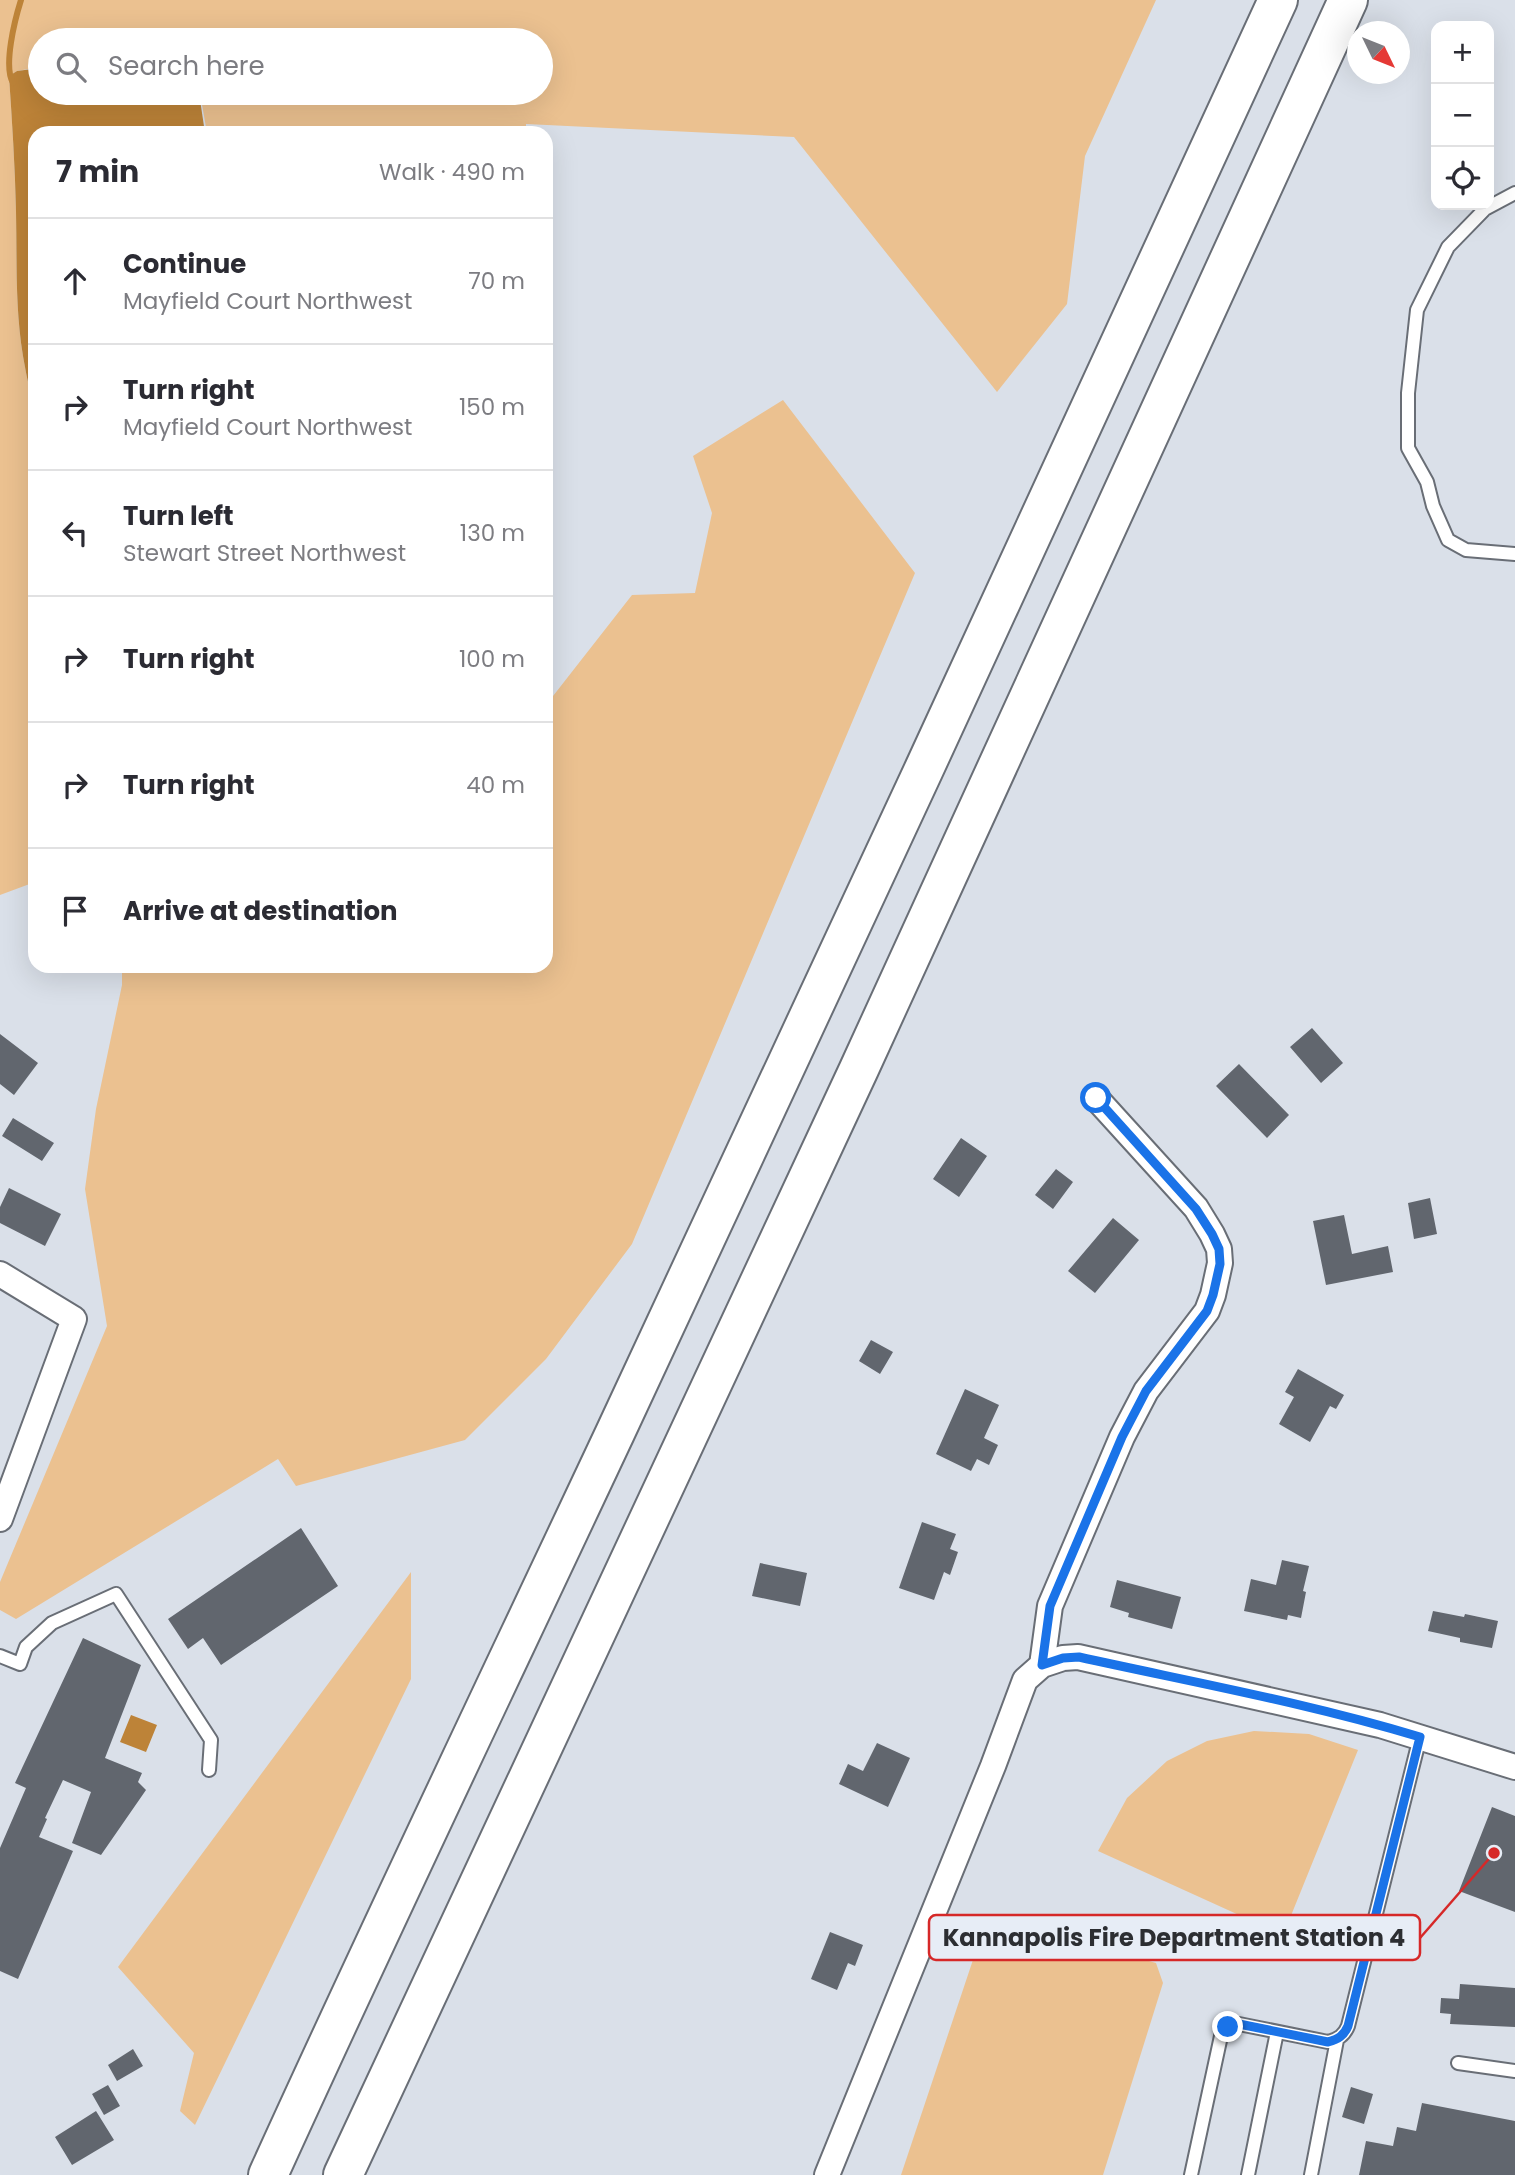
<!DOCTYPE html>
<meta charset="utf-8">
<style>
body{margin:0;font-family:Poppins,sans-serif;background:#f7f7f7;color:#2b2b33}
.controls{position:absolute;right:21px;top:21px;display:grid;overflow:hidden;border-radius:14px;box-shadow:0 7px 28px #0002}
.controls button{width:63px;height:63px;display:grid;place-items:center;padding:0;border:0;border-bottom:2px solid #e1e1e2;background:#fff;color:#2b2b33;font:35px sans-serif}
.compass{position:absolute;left:1347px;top:21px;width:63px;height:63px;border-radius:50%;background:#fff;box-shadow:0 7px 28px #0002;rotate:133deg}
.stop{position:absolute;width:21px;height:21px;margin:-16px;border:5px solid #1a73e8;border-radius:50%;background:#fff}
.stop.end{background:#1a73e8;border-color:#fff;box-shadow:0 2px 7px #0008}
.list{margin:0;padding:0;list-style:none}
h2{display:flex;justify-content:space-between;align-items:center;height:91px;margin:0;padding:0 28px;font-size:30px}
h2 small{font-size:23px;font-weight:400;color:#7c7c81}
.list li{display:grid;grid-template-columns:46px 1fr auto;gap:21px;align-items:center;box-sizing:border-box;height:126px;padding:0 28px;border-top:2px solid #e1e1e2}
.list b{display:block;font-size:26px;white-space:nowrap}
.list p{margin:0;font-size:23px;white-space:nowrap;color:#7c7c81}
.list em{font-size:23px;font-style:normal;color:#7c7c81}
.icon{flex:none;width:38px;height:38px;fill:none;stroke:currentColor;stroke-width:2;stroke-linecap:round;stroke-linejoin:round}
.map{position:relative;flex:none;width:1515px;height:2175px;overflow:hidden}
.search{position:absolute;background:#fff;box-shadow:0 7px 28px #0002;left:28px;top:28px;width:525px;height:77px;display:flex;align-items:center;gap:18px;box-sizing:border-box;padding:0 24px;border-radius:38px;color:#7c7c81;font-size:26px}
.panel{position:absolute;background:#fff;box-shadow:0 7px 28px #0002;left:28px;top:126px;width:525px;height:847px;border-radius:21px}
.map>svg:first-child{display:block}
.green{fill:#ebc190}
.water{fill:#bd8338}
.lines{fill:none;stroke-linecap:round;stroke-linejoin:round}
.stream{stroke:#bd8338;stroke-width:6}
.building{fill:#61666e}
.lane-casing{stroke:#696e76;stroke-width:16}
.street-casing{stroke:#696e76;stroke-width:28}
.highway-casing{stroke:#696e76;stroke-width:42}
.lane{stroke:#fff;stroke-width:12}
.street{stroke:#fff;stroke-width:24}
.highway{stroke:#fff;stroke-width:38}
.route{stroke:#1a73e8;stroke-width:9}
.leader{fill:none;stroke:#d62828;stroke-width:2.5}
.callout-dot{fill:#d62828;stroke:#e7edf6;stroke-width:2.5}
.callout{fill:#e7edf6;stroke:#d62828;stroke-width:2.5}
.callout-label{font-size:24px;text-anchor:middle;font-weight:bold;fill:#2c2e32}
</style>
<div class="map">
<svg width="1515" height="2175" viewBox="0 0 1515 2175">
<rect width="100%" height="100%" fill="#dae0e9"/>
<path class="green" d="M0 0H1156L1085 156 1067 304 997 392 794 137 526 124V133H207L200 93H541V40H40V67L17 71 9 76C12 121 15 166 16 211 17 260 15 307 23 356 26 372 28 387 35 403V882L0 895Z
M783 400 915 573 632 1244 546 1359 465 1440 296 1486 278 1459 16 1619 0 1610V1582L107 1326 85 1189 96 1109 122 985V966H546V705L632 595 695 593 712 513 693 456Z
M411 1572V1679L195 2125 180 2111 194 2053 118 1967Z
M1254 1731 1309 1734 1358 1750 1288 1923 1272 1930 1098 1851 1127 1798 1167 1761 1207 1741Z
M988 1915 1156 1963 1163 1983 1103 2175H901Z"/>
<path class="water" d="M40 68V93H199L205 133H35V403C28 387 26 372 23 356 15 307 17 260 16 211 15 166 12 121 9 76L17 71Z
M131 1715 157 1725 146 1752 120 1742Z"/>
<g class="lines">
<path class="stream" d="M13 83C3 66 15 19 21 0"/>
</g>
<path class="building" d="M1312 1028 1343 1063 1321 1083 1290 1047Z
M0 1034 38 1063 14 1095 0 1084Z
M1239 1064 1289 1115 1267 1138 1216 1086Z
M13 1118 54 1143 42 1161 2 1136Z
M961 1138 987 1156 959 1197 933 1179Z
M1056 1169 1073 1182 1053 1209 1035 1195Z
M9 1188 61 1214 45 1246 0 1223V1207Z
M1430 1198 1437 1234 1414 1239 1408 1203Z
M1344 1215 1352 1254 1388 1246 1393 1272 1326 1285 1313 1221Z
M1113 1218 1139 1240 1095 1293 1068 1271Z
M871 1340 893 1352 880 1374 859 1361Z
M1298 1369 1344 1395 1336 1409 1330 1406 1310 1442 1279 1424 1294 1397 1285 1392Z
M965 1389 999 1405 984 1438 998 1445 989 1465 977 1459 971 1471 936 1454Z
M922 1522 956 1534 950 1549 958 1552 950 1575 944 1572 934 1600 899 1588Z
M301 1528 338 1586 221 1665 203 1638 188 1649 168 1619Z
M1282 1560 1309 1566 1303 1591 1306 1592 1301 1618 1288 1615 1287 1620 1244 1611 1251 1579 1276 1585Z
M760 1563 807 1573 800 1606 752 1596Z
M1117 1580 1181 1597 1172 1629 1128 1617 1129 1613 1110 1607Z
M1433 1611 1464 1617 1465 1614 1498 1621 1492 1648 1460 1642V1638L1428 1631Z
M83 1638 141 1665 105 1758 142 1773 138 1782 146 1790 101 1855 72 1843 91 1792 63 1780 45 1818 47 1819 39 1837 73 1851 18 1979 0 1971V1848L26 1788 15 1783Z
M877 1743 910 1758 888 1807 839 1784 848 1764 863 1771Z
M1492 1807 1515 1816V1912L1459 1891Z
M830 1932 863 1945 855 1966 848 1963 837 1990 811 1979Z
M1460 1984 1515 1988V2027L1450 2024 1451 2014 1440 2013 1441 1998 1459 1999Z
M133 2049 143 2066 117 2081 108 2065Z
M108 2085 120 2106 104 2115 92 2094Z
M1351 2087 1373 2094 1364 2124 1342 2117Z
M1422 2103 1515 2121V2175H1359L1366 2141 1393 2146 1397 2127 1416 2131Z
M96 2111 114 2140 72 2165 55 2137Z"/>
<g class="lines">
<defs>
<path id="lane" d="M1515 193 1485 209 1448 247 1417 310 1408 393V448L1427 482 1433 506 1448 540 1466 550 1515 554
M0 1656 20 1664 26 1647 52 1623 116 1594 211 1740 209 1770
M1458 2063 1515 2071
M1191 2175 1221 2036 1228 2027 1239 2024 1328 2042C1338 2039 1344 2036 1348 2026L1420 1737
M1248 2175 1277 2032
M1311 2175 1337 2040"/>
<path id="street" d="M0 1274 74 1319 0 1519
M1042 1665 1050 1606 1122 1437 1146 1391 1207 1311 1213 1295 1220 1263 1219 1249 1212 1234 1196 1208 1096 1098
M827 2175 993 1766 1025 1680 1042 1665 1063 1658 1078 1657 1380 1725 1515 1767"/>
<path id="highway" d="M268 2175C381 1926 499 1680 615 1433 838 956 1059 479 1278 0
M343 2175 859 1069 1348 0"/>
</defs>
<use href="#lane" class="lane-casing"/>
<use href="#street" class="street-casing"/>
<use href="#highway" class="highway-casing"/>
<use href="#lane" class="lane"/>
<use href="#street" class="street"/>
<use href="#highway" class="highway"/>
</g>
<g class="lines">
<path class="route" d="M1096 1098 1196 1209 1212 1234 1219 1249 1220 1264 1213 1295 1207 1311 1146 1391 1122 1437 1050 1606 1042 1665 1063 1658 1079 1657C1192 1682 1308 1703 1420 1737L1348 2026C1344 2036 1338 2039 1328 2042L1239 2024 1228 2027"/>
</g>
<path class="leader" d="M1494 1853L1420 1938"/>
<circle class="callout-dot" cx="1494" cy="1853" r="7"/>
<rect class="callout" x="929" y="1915" width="491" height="45" rx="7"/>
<g class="callout-label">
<text x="1174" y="1946">Kannapolis Fire Department Station 4</text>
</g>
</svg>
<div class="controls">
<button>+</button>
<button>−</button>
<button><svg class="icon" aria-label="locate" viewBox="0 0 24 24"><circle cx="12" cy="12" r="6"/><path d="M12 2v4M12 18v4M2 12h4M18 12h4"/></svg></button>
</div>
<svg class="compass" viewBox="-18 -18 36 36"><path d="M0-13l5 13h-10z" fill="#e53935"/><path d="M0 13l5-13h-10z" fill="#7c7c81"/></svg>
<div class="stop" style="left:1096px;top:1098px"></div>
<div class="stop end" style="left:1228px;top:2027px"></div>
<div class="search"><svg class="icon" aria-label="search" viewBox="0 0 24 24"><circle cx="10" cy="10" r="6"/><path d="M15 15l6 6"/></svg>Search here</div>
<section class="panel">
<h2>7 min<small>Walk · 490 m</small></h2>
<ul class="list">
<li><svg class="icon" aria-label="ahead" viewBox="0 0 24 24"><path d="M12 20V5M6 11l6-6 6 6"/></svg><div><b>Continue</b><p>Mayfield Court Northwest</p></div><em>70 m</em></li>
<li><svg class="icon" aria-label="right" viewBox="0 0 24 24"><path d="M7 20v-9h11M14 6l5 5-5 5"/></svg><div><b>Turn right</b><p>Mayfield Court Northwest</p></div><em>150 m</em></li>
<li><svg class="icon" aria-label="left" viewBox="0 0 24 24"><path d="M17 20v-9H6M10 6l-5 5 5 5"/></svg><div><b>Turn left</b><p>Stewart Street Northwest</p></div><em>130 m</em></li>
<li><svg class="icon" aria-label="right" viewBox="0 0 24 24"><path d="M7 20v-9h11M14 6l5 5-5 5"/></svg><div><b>Turn right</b></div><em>100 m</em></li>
<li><svg class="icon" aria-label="right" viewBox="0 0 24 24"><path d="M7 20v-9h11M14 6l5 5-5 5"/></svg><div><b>Turn right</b></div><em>40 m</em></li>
<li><svg class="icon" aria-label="arrive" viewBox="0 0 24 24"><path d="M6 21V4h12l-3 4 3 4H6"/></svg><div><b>Arrive at destination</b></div></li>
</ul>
</section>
</div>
